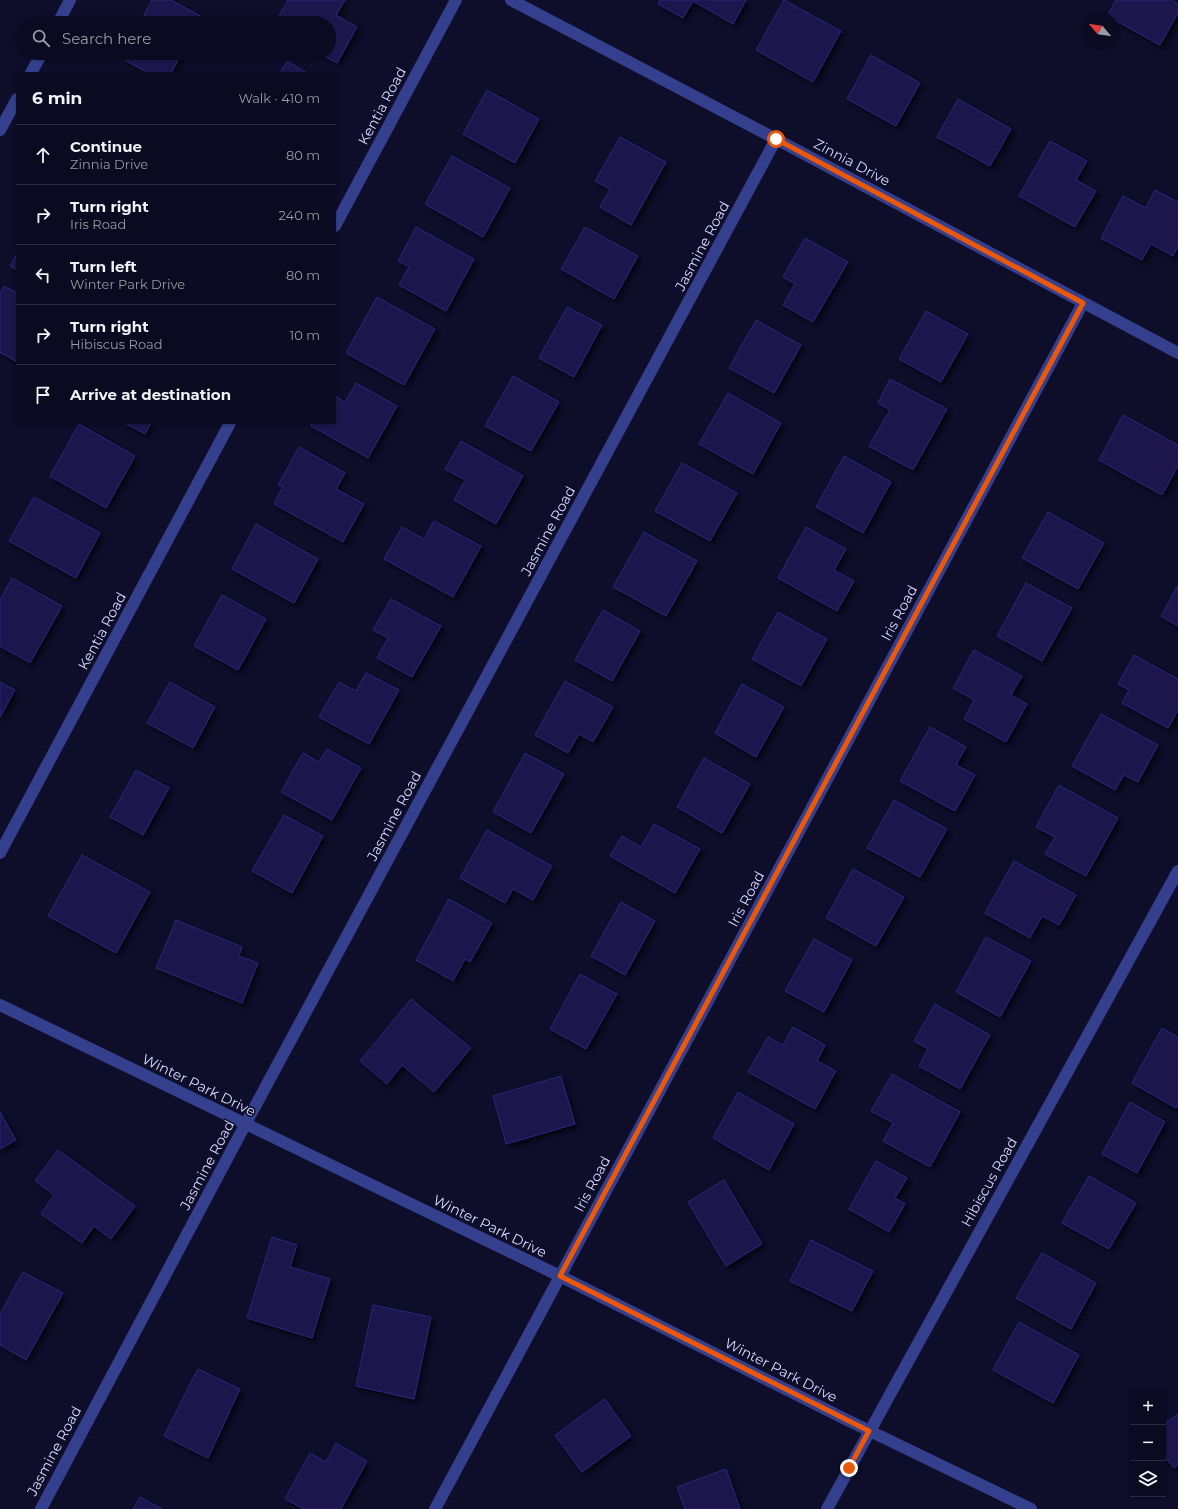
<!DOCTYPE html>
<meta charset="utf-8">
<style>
body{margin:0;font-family:Montserrat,sans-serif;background:#131329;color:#f1f3f6}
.controls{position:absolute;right:12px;bottom:12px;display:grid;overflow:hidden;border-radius:0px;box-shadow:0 1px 3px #0004}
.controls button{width:36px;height:36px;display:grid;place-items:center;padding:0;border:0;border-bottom:1px solid #2a2b3e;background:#0a0a20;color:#f1f3f6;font:20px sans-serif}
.compass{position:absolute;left:1082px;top:12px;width:36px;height:36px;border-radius:50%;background:#0a0a20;box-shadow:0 1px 3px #0004;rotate:299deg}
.stop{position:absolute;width:12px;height:12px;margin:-9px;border:3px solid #ea580c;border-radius:50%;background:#fff}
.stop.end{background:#ea580c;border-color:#fff;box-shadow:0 1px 4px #0008}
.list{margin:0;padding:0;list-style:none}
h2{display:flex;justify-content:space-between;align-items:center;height:52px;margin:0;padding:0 16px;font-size:17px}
h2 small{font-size:13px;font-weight:400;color:#999aa5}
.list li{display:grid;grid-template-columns:26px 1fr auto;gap:12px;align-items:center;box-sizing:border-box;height:60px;padding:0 16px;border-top:1px solid #2a2b3e}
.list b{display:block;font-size:15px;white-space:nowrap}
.list p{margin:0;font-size:13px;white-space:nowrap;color:#999aa5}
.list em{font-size:13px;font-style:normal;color:#999aa5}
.icon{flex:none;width:22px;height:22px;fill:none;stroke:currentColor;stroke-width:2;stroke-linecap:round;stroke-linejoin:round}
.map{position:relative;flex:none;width:1178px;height:1509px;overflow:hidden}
.search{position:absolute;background:#0a0a20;box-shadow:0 1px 3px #0004;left:16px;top:16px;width:320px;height:44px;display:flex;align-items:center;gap:10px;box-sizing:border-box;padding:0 14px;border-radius:22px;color:#999aa5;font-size:15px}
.panel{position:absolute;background:#0a0a20;box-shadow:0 1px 3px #0004;left:16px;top:72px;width:320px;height:352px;border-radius:0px}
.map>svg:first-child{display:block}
.building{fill:#1a174d;stroke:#2a277c;filter:url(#shadow)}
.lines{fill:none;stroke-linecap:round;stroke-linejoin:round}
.minor{stroke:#343f8e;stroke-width:12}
.route{stroke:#ea580c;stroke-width:5}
.labels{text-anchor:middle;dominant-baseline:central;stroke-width:3;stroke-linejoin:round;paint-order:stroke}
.street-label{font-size:14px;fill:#d7d8ff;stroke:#0e0d2a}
</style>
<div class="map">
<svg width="1178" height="1509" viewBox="0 0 1178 1509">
<defs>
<filter id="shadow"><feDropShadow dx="3.5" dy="3.5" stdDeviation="2" flood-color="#0009"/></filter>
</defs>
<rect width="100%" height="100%" fill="#0e0d2a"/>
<path class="building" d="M152 0H171L202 17 199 23H140Z
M288 0H345L336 15 357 27 337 63 318 53H329V23H275Z
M660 0H746L733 24 693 1 683 18 658 4Z
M784 0 841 31 813 82 756 50Z
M1116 0H1172L1178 4V13L1160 45 1107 16Z
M123 53H182L171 73H148L121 58Z
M871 55 920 83 896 126 847 99Z
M287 61 307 73H280Z
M487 90 539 119 515 163 463 134Z
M958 99 1011 129 990 166 937 137Z
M620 137 666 162 631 225 600 207 610 189 595 181Z
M1050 141 1087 161 1076 180 1096 191 1075 227 1019 196Z
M452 156 510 188 483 237 425 204Z
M1155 190 1178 202V246L1173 256 1151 244 1142 260 1101 238 1123 196 1146 208Z
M416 227 474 259 446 311 399 285 409 267 398 261Z
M585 227 638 256 614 299 561 269Z
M805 238 848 262 813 322 783 305 795 284 783 277Z
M17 254V270L10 266Z
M4 286 17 293V362L0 352V293Z
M377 297 435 329 404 385 346 353Z
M567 307 602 325 574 377 539 358Z
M926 311 968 334 941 382 899 359Z
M756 320 801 345 774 393 729 368Z
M513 376 559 402 531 451 485 426Z
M890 379 947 409 913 470 869 446 890 410 878 403Z
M356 383 397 406 368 458 311 426 312 423H335V396L345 402Z
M728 393 781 423 753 474 699 444Z
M1123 415 1178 445V466L1162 495 1099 460Z
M125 423H151L145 434Z
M79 424 135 456 106 508 50 476Z
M461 441 523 476 496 524 454 500 465 480 445 469Z
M299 447 345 473 336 489 364 504 343 542 274 504 283 487 278 485Z
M844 456 891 482 863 533 816 507Z
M682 463 737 493 710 541 655 511Z
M34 497 100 533 76 578 9 541Z
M1048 512 1104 543 1078 589 1022 558Z
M434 521 481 546 453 597 384 559 402 527 424 539Z
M256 524 318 559 294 603 232 569Z
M806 527 846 549 834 570 854 581 837 611 778 578Z
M644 532 697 561 666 616 613 587Z
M12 578 62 606 30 663 0 646V600Z
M1026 583 1072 608 1042 661 997 636Z
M1178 585V626L1161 616Z
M222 595 266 619 238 670 194 646Z
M391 599 441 626 412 677 377 658 388 638 373 630Z
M603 610 640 631 612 681 575 660Z
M778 612 827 639 801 686 752 659Z
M974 650 1022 676 1011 695 1027 704 1006 742 964 719 974 700 953 688Z
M1134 655 1178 679V710L1168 728 1122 703 1129 690 1118 684Z
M366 673 399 690 369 744 319 717 339 682 356 691Z
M565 681 613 707 593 742 579 734 568 753 535 735Z
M0 682 15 690 0 717Z
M170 682 215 707 193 748 147 723Z
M742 684 784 707 756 757 715 733Z
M1101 714 1158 745 1138 782 1124 775 1115 790 1072 766Z
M930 727 966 747 956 765 975 775 955 811 900 781Z
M327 749 361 768 332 820 281 792 303 753 319 762Z
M525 753 564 774 531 833 493 812Z
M704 758 750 784 722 833 677 807Z
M136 770 169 788 143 835 110 817Z
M1059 785 1118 818 1086 876 1045 854 1055 837 1036 827Z
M894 800 947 829 920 877 867 848Z
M284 815 323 836 292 893 252 871Z
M654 824 700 849 675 893 610 856 622 836 641 847Z
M487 830 552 866 533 900 513 889 505 903 460 878Z
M82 855 150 892 116 953 48 916Z
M1014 861 1076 895 1059 925 1042 916 1030 938 985 913Z
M853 869 904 897 876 946 826 918Z
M449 899 492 923 470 962 465 959 453 981 416 960Z
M621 902 655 921 625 975 591 956Z
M176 920 242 947 239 956 258 963 242 1003 156 968Z
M986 937 1031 961 1000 1017 956 992Z
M814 939 852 960 824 1012 785 991Z
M580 974 617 994 586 1049 550 1029Z
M411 999 471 1048 434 1092 402 1065 387 1084 360 1061Z
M935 1004 990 1035 960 1089 919 1066 928 1049 914 1041Z
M793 1027 825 1045 817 1061 836 1071 815 1109 748 1072 768 1037 783 1045Z
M1162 1028 1178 1037V1104L1176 1108 1132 1083Z
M892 1074 960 1112 930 1167 883 1141 893 1123 871 1111Z
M561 1076 575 1124 506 1144 493 1096Z
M738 1092 794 1124 769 1170 713 1138Z
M1130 1102 1165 1122 1137 1173 1102 1154Z
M0 1112 16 1140 0 1149Z
M58 1150 135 1206 111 1239 94 1226 82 1243 41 1214 54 1195 35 1181Z
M876 1161 907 1178 895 1198 905 1204 889 1232 849 1209Z
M1089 1176 1136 1203 1109 1249 1062 1223Z
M724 1180 762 1244 726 1266 688 1202Z
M272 1237 297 1245 290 1267 330 1279 312 1338 247 1318Z
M811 1240 873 1271 852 1311 790 1281Z
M1042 1253 1096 1283 1071 1329 1016 1298Z
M23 1272 63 1293 26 1360 0 1345V1314Z
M373 1305 431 1317 414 1399 356 1386Z
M1019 1322 1079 1355 1053 1403 993 1370Z
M198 1369 240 1389 208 1458 164 1436Z
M605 1399 631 1436 582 1472 555 1435Z
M1178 1414V1465L1174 1468 1163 1454V1425Z
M336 1443 367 1461 341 1509H304L285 1499 310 1453 326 1462Z
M726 1469 740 1509H685L677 1487Z
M140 1497 162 1509H133Z"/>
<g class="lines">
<path class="minor" d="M511 0 776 139 1178 353
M58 23 70 0
M31 73 42 53
M0 130 17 99
M335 226 456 0
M0 853 230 423
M0 1005 560 1276 845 1419 1031 1509
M41 1509 245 1125 776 139
M435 1509 1083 303
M827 1509 1178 871"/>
</g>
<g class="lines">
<path class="route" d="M776 139 1083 303 560 1276 869 1431 849 1468"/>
</g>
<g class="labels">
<g class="street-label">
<text transform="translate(382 106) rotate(-62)">Kentia Road</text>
<text transform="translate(852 162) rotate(28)">Zinnia Drive</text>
<text transform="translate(702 246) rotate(-62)">Jasmine Road</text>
<text transform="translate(548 531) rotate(-62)">Jasmine Road</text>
<text transform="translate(899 613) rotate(-62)">Iris Road</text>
<text transform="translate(102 631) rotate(-62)">Kentia Road</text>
<text transform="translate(394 816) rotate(-62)">Jasmine Road</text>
<text transform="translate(746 899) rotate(-62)">Iris Road</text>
<text transform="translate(199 1085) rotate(26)">Winter Park Drive</text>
<text transform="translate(207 1165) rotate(-62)">Jasmine Road</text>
<text transform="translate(989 1182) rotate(-61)">Hibiscus Road</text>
<text transform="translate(592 1184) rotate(-62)">Iris Road</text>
<text transform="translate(490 1226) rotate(26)">Winter Park Drive</text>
<text transform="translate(781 1370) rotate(27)">Winter Park Drive</text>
<text transform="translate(54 1451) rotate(-62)">Jasmine Road</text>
</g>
</g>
</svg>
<div class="controls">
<button>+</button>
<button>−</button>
<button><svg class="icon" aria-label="layers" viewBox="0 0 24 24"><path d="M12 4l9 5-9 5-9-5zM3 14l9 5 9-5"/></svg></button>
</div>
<svg class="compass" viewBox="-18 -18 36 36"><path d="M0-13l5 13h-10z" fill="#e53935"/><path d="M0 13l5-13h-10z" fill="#999aa5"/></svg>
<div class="stop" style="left:776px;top:139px"></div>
<div class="stop end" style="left:849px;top:1468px"></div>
<div class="search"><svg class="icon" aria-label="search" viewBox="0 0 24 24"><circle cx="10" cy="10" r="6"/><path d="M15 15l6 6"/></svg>Search here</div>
<section class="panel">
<h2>6 min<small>Walk · 410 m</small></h2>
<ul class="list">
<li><svg class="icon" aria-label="ahead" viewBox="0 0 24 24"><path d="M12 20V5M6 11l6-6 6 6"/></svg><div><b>Continue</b><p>Zinnia Drive</p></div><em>80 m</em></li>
<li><svg class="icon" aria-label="right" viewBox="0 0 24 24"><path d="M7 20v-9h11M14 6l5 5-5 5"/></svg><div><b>Turn right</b><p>Iris Road</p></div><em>240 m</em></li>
<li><svg class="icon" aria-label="left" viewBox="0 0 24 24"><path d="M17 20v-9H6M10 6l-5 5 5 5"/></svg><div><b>Turn left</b><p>Winter Park Drive</p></div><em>80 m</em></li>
<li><svg class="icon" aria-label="right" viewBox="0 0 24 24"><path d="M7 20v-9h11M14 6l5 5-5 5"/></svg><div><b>Turn right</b><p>Hibiscus Road</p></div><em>10 m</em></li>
<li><svg class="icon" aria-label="arrive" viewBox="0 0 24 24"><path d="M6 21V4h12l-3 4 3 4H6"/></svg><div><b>Arrive at destination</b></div></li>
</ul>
</section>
</div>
